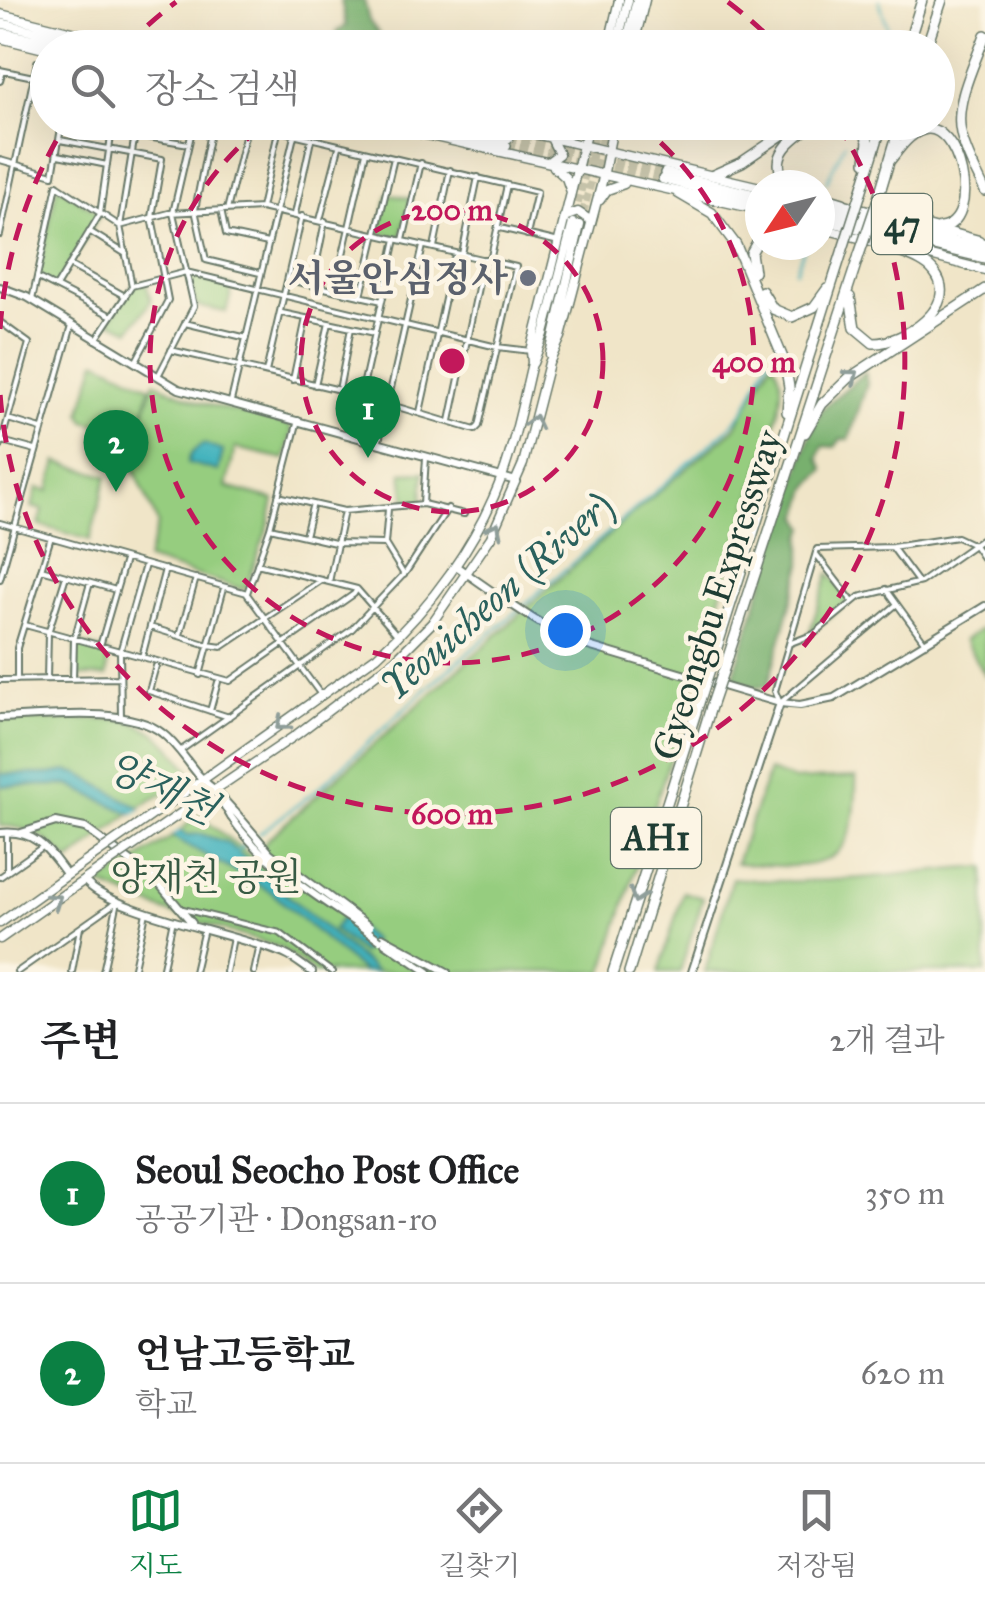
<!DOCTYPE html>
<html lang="ko">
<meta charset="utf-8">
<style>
body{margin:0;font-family:"IM FELL Great Primer","Noto Serif KR",serif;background:#f6f6f6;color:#202124}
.compass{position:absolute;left:745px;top:170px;width:90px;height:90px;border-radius:50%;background:#fff;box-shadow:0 10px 40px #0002;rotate:235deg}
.you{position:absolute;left:565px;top:630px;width:35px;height:35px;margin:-25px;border:8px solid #fff;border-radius:50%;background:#1a73e8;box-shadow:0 0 0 15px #1a73e833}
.badge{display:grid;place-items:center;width:65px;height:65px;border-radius:50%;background:#0b8043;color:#fff;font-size:32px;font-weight:700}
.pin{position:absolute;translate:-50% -82px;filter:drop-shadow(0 2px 5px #0008)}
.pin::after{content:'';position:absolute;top:52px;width:35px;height:30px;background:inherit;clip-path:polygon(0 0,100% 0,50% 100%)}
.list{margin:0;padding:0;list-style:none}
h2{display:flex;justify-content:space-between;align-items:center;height:130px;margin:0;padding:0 40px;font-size:42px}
h2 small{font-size:32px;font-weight:400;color:#757577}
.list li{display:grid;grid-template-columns:65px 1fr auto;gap:30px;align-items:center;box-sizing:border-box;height:180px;padding:0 40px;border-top:2px solid #e0e0e0}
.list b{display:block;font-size:38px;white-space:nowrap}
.list p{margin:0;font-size:32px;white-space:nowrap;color:#757577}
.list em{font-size:32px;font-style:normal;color:#757577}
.icon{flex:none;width:55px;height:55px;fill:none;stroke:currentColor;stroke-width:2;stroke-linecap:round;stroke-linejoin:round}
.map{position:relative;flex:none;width:985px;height:972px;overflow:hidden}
.search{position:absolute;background:#fff;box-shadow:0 10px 40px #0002;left:30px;right:30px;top:30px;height:110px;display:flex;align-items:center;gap:25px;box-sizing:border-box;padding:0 35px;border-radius:55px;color:#757577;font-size:38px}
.sheet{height:490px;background:#fff}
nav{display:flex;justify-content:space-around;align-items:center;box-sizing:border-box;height:140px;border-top:2px solid #e0e0e0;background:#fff;font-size:28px;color:#757577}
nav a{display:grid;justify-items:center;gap:5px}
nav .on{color:#0b8043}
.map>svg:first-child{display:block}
.green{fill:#96cd7f;stroke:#5a855a;stroke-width:2.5}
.forest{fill:#78b06e;stroke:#4c7651;stroke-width:2.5}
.water{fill:#45b4be;stroke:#327879;stroke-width:2.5}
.pier{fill:#f0e5c8}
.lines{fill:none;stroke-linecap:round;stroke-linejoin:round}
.stream{stroke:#45b4be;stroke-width:2.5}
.primary-tunnel{stroke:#c6c3aa;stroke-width:8;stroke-dasharray:8 4;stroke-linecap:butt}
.highway-tunnel{stroke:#c6c3aa;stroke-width:9;stroke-dasharray:9 4.5;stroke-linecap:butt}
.street-casing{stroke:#687868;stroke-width:8}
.secondary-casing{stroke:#687868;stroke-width:10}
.primary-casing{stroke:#687868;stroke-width:11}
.highway-casing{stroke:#687868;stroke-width:12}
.street{stroke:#fff;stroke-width:4}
.secondary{stroke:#fff;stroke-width:6}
.primary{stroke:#fff;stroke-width:8}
.highway{stroke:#fff;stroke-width:9}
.secondary-bridge-casing{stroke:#687868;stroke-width:10;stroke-linecap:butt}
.primary-bridge-casing{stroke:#687868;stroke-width:11;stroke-linecap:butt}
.highway-bridge-casing{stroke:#687868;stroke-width:12;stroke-linecap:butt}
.secondary-bridge{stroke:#fff;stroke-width:6}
.primary-bridge{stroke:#fff;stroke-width:8}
.highway-bridge{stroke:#fff;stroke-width:9}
.oneway{stroke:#8f9e9a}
.ring{fill:none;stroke:#c2185b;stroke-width:5;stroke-dasharray:18 12}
.worship-dot{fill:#6b7280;stroke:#fcf5e5;stroke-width:4}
.labels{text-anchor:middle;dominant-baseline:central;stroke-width:9;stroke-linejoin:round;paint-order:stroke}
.shield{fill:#fcf5e5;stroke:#617469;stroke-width:2.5}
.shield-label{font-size:35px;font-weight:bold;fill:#1f3d34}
.worship-label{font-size:38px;font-weight:bold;fill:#5b616d;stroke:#fcf5e5;text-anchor:end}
.street-label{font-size:38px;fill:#1f3d34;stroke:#fcf5e5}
.park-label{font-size:38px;fill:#375a43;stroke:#fcf5e5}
.water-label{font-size:40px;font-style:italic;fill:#2a615d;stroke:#fcf5e5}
.centre{fill:#c2185b;stroke:#fcf5e5;stroke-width:5}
.ring-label{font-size:30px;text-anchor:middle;font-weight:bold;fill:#c2185b;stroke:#fcf5e5;stroke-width:9;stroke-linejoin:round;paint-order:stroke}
</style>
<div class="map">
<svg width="985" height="972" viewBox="0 0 985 972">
<rect width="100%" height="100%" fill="#fcf5e5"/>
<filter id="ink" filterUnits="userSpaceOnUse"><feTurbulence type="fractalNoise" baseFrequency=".01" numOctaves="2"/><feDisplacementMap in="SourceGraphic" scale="20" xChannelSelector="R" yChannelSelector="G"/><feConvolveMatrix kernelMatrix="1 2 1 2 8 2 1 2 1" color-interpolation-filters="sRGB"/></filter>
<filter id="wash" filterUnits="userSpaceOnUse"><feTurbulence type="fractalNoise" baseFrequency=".0048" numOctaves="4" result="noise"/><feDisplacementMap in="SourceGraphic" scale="40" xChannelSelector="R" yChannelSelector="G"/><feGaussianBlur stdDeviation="2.25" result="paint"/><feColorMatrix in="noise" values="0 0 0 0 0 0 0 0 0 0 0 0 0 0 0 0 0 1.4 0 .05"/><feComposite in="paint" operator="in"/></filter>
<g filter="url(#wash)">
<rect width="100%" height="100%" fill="#f0e5c8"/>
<path class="green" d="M57 185 100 214 56 287 38 278Z
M388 194 411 199 401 238 379 233Z
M189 276 233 286 226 312 196 306Z
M146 282 151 301 130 330 109 321 132 286Z
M97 360 150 387 141 423 154 382 199 402 289 425 292 431 285 459 235 448 226 487 274 500 269 524 245 590 147 560 158 524 132 464 138 436 85 421 81 413Z
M772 361C784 376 782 391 779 410L603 972H314L279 947 167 912 99 884 172 837 198 815 263 865 261 847 268 839 630 516 735 428Z
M57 462 107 476 90 540 39 525 43 510 32 507 37 488 49 491Z
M424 472 422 501 406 502 402 473Z
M829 573 850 600 809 634Z
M985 627V675L964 640Z
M76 643 108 652 107 676H76Z
M122 719C161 728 171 747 194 777L135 809 70 861C48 840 32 826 0 826V720Z
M769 771 794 780 856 777C858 876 816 869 736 863Z
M985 867V972H705L732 878C817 888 901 872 985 867Z
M683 892 703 898 680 972H659Z"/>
<path class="forest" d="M341 0H364L369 21 389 47H336L337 31 346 26Z
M865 372 867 384 849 439H841L835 447 823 446 818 458 824 469 808 488 800 517 806 527 802 537V564L767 688 752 687 733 677 811 432 822 409Z"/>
<path class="water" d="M203 444 223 451 218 471 188 463 191 454Z
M67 771 80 774 188 835 201 834 226 842 376 972H363L271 892 134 815 69 785 0 786V774H49Z
M344 916 373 940 362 953 333 929Z"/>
<path class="pier" d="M148 805 184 827 166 839 129 818Z"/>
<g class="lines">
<path class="stream" d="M879 0 890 35
M826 183 845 143
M796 271 805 245
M259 834 319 788 425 690 728 429 744 411 769 358
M236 852 249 842"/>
</g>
</g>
<g filter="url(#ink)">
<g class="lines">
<path class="primary-tunnel" d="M575 215 597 122
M580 225 606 122"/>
<path class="highway-tunnel" d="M508 138 665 173
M506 146 663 179"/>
<defs>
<path id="street" d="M0 70 48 80
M0 81 3 71
M100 122 113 125
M212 122 195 210 206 260 260 273
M242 122 537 192 527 235
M135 135 189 144
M60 140 162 159 152 217 168 300 135 363
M58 155 107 165
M0 160 53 175
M53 175 62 122
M57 185 120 226 169 213 261 208 516 267 479 426 475 430 344 391 171 350
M261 208 278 132
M221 210 226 234 268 243
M227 210 248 124
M295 214 311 140
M320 220 339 147
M500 228 559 242
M89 231 126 254
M0 235 37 62
M403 240 421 163
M434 247 450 170
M462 254 478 177
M490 261 507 185
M69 265 125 296
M38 278 112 316
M289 280 382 301
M312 285 325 221
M132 286 186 272 497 347 531 351
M56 287 100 214 113 122
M335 290 366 152
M361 296 394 158
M32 300 57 185
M282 313 375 333
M0 322 29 343 0 447
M185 323 243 337
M96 340 132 286 120 226 137 122
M266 372 302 216
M158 376 194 306 173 213 194 122
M293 380 306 318
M315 385 329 323
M339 390 351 328
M361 395 396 239
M231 401 294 136
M420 412 454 258 460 254
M8 419 41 429
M450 421 484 259
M2 441 35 450
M379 441 423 246
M278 496 344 511 423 504 464 514
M423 504 426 458
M0 523 247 593
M270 528 335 543 385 544 404 575
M305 536 312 507
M385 544 388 509
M892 547 918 582
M816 554 852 601
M257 564 357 589 398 636
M41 569 116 590
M0 579 72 325
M329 582 344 511
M886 589 926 644
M247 593 270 528 298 420
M247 594 321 695
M897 604 780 703 775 691 817 549 892 547 957 537 974 545 985 561
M25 625 230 681 354 594 357 589
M150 627 208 645 222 647 322 580
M180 635 196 578
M791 643 814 634 859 597 921 582 985 537
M100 646 125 560
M142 657 165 569
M156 666 149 691 229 717
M200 675 224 588
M47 679 48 633 66 576
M73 679 74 640 90 583
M0 680 120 678
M17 680V648L51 537
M210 711 218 682
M121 717 120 652 145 565
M180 751 351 630 406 572 448 508
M7 832V872
M0 877 41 848
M183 909 280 933 332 972
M17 972 118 901
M72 972 80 928
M103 972 118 901
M133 972 146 913
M162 972 173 920
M194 972 204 929
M226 972 233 938
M254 972 260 945"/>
<path id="secondary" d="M0 287 27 297 179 389 516 481
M456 566 506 601
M529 616 568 640 780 703 800 705 834 698 985 606
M0 718C44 717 127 705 162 733 183 749 193 775 215 790
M231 817 215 790 236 813
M0 833C35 829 48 849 67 875
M21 833 56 822 85 828 155 879 192 923
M84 880C107 912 243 935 286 955 295 959 303 966 312 972
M382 937 447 972
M385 943 428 972
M692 972 780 703"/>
<path id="primary" d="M0 14 137 48
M0 23 107 48
M0 32 74 48
M0 38 48 50
M608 48 619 0
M616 48 628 0
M625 48 637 0
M633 48 645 0
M368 122 760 210
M484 122 760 187
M548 162 559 154 552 140
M554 167 566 178 571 192
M600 200 607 190 624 184
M838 202 979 240
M820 203 951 237
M564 217 578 212 590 220
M820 228 985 270
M965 240 985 243
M550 354 580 225
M533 363 544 334 573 223
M184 793 377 656C431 607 477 544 503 474 516 438 523 400 532 363L531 351 589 122
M197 802 296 735 395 660 432 623 491 537 523 464 549 363 561 337 602 182 614 122
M0 923 98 853
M0 939 110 862"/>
<path id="highway" d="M985 35C975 64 954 102 961 133 965 153 977 173 985 191
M907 48 922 0
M926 48 942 0
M403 122 506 146
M437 122 508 138
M859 122 868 141 866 162
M888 163C898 151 907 135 923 130 958 118 985 222 940 228
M665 173 760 196
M713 175 742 162 801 122
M663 179 760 204
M789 185C763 157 794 137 817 122
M678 193 712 213 736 245 785 363 789 387 787 412
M820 196 843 203
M860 196 883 122
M877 202 901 122
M820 211 985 249
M820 219 985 258
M754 272 751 253 760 237
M762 291 773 309 792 317 814 307 827 289
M850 297 855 328 873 343C902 344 962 306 934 272 925 260 905 255 892 249
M805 433 822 404 849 378 985 289
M715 654 843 249
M728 657 859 255
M613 972 699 703
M629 972 711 707"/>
</defs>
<use href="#street" class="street-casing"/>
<use href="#secondary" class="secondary-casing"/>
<use href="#primary" class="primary-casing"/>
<use href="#highway" class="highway-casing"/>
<use href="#street" class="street"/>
<use href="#secondary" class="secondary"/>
<use href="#primary" class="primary"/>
<use href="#highway" class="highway"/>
<defs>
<path id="secondary-bridge" d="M506 601 529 616
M236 813 270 853 370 927
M231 817C268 871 328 902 380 940"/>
<path id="primary-bridge" d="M98 853 184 793
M110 862 197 802"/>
<path id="highway-bridge" d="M843 249 860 196
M859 255 877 202
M699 703 715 654
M711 707 728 657"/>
</defs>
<use href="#secondary-bridge" class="secondary-bridge-casing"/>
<use href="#primary-bridge" class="primary-bridge-casing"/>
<use href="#highway-bridge" class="highway-bridge-casing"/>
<use href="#secondary-bridge" class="secondary-bridge"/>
<use href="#primary-bridge" class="primary-bridge"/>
<use href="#highway-bridge" class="highway-bridge"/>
</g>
<defs><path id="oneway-chevron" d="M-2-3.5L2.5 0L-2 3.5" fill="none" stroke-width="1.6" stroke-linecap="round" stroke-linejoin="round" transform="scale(2.5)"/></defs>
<g class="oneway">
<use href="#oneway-chevron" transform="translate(852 376) rotate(-37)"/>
<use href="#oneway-chevron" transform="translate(534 422) rotate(-76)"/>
<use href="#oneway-chevron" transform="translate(495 529) rotate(-63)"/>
<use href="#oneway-chevron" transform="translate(282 724) rotate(140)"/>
<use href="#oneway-chevron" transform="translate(637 896) rotate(108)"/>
<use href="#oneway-chevron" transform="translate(55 900) rotate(-35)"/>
</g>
</g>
<g class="ring">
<circle cx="452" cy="361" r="151"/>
<path d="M638 123A302 302 0 1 1 266 123"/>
<path d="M0 329A453 453 0 0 1 66 124M126 46A453 453 0 0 1 176 2M728 2A453 453 0 0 1 778 46M838 124A453 453 0 1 1 0 393"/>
</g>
<circle class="worship-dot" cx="528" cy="278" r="10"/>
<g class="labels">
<g class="shield">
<rect x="872" y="194" width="60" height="60" rx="8"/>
<rect x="611" y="808" width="90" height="60" rx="8"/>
</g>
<g class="shield-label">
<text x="902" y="224">47</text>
<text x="656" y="838">AH1</text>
</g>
<g class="worship-label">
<text x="508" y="278">서울안심정사</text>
</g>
<g class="street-label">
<text transform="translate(717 595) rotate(-72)">Gyeongbu Expressway</text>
</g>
<g class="park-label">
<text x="206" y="877">양재천 공원</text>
</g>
<g class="water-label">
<text transform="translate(497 596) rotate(-41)">Yeouicheon (River)</text>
<text transform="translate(162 788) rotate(25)">양재천</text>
</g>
</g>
<circle cx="452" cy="361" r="15" class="centre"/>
<g class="ring-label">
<text x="452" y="220">200 m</text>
<text x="754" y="372">400 m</text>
<text x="452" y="824">600 m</text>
</g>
</svg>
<svg class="compass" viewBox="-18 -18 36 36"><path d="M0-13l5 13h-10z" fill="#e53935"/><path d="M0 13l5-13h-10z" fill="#757577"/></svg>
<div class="you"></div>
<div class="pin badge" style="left:368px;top:458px">1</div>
<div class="pin badge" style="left:116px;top:492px">2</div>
<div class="search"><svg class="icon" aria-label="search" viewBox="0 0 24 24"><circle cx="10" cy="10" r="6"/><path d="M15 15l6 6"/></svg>장소 검색</div>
</div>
<section class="sheet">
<h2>주변<small>2개 결과</small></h2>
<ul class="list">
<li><span class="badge">1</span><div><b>Seoul Seocho Post Office</b><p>공공기관 · Dongsan-ro</p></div><em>350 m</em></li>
<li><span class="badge">2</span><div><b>언남고등학교</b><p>학교</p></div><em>620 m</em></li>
</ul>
</section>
<nav>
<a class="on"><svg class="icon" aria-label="map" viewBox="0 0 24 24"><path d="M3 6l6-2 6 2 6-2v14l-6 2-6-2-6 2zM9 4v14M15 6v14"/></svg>지도</a>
<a><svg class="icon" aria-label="directions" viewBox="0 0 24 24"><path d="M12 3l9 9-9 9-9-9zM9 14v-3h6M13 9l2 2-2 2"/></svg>길찾기</a>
<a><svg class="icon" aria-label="saved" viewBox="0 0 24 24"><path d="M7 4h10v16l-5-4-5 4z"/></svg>저장됨</a>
</nav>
